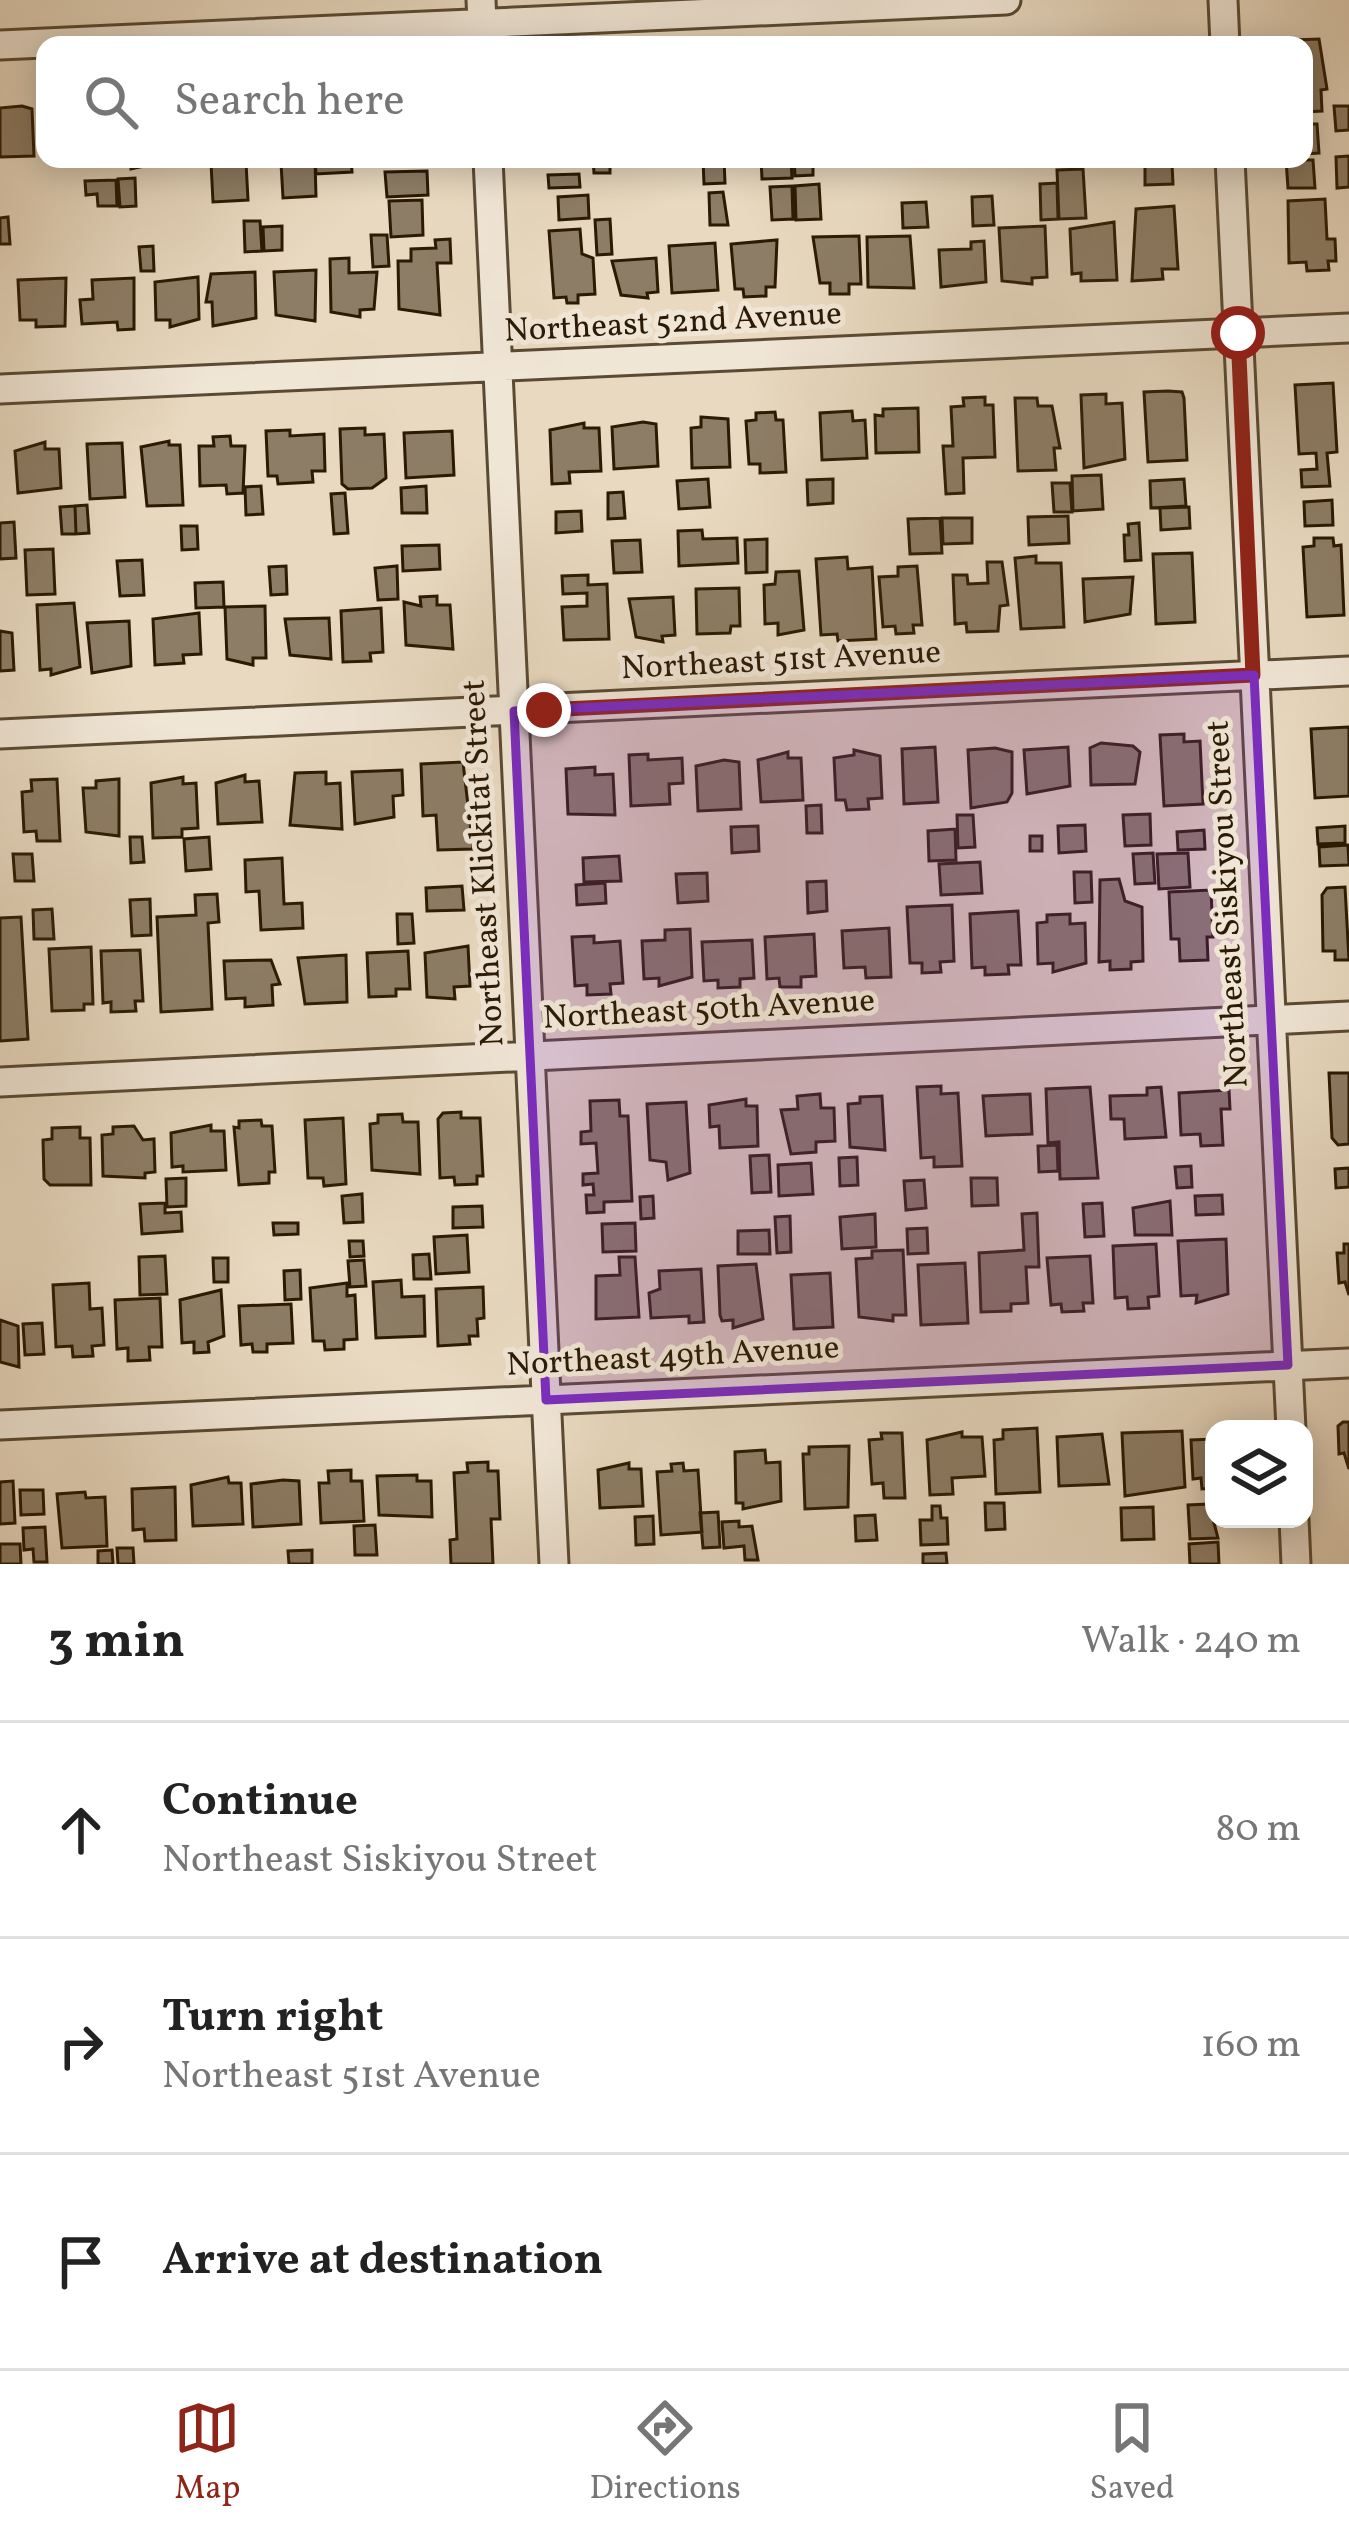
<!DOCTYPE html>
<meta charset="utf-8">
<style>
body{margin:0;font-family:Vollkorn,serif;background:#f2f2f2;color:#222}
.controls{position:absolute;right:36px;bottom:36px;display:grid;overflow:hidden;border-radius:24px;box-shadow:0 6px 30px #0003}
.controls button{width:108px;height:108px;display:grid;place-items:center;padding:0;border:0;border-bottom:3px solid #e0e0e0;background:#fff;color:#222;font:60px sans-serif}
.stop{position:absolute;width:36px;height:36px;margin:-27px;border:9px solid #8f2418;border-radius:50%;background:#fff}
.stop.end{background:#8f2418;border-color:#fff;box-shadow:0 3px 12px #0008}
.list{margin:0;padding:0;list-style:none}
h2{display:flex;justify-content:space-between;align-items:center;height:156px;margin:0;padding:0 48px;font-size:51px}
h2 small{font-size:39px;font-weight:400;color:#767676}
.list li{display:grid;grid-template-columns:78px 1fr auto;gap:36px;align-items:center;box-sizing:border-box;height:216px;padding:0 48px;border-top:3px solid #e0e0e0}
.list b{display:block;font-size:45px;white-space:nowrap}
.list p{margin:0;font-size:39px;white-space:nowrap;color:#767676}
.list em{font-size:39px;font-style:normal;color:#767676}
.icon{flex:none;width:66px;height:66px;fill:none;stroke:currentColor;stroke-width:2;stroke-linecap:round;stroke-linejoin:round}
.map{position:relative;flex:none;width:1349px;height:1564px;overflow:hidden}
.search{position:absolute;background:#fff;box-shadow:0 6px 30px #0003;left:36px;right:36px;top:36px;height:132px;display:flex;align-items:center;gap:30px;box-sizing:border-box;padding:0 42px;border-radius:24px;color:#767676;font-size:45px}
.sheet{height:804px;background:#fff}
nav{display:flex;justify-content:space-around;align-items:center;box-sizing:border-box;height:168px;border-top:3px solid #e0e0e0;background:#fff;font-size:33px;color:#767676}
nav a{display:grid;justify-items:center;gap:6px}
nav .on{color:#8f2418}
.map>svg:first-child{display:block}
.building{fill:#8d7d66;stroke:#2b1a04;stroke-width:3}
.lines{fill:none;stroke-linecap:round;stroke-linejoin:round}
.street-casing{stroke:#5a4a33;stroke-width:33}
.street{stroke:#f0e6d6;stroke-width:27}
.route{stroke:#8f2418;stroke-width:15}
.marked{fill:#7b2cbf;fill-opacity:0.2;stroke:#7b2cbf;stroke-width:9;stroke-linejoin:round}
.labels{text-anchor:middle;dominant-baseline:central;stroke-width:10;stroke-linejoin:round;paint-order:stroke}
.street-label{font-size:33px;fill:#2b1a04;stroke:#f0e6d6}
</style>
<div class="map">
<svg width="1349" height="1564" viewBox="0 0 1349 1564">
<rect width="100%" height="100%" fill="#e8d9c0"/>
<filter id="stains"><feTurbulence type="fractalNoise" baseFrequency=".00167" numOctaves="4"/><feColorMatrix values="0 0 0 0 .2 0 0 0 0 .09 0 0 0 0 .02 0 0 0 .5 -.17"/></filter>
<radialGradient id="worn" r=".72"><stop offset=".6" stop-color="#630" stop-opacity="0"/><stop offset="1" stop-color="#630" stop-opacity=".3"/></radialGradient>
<path class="building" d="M1319 39 1327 89 1321 90 1322 111 1304 112V45H1293V40Z
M22 106 32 109 34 156 0 157V108Z
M1334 106H1349V130L1336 131Z
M1304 124H1317L1319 153 1304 154Z
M1349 156V187L1337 188 1336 157Z
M130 159H172V160L131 169Z
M315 159H351L352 172 316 174Z
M391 159H431L432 164 392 165Z
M593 159H610V173H594Z
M703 159H724L725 183 704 184Z
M761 159H791L792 178 762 179Z
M794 159H813V175L795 176Z
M1127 159H1171V162L1128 164Z
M1286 160H1313L1315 188H1288Z
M315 161 316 196 283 198 281 163Z
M246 162 248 200 213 202 211 163Z
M1172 164 1173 184 1145 185V165Z
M1083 169 1086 218 1059 219 1057 170Z
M427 171 428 195 387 197 385 172Z
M579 174 580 187 549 188 548 175Z
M135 178 136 206 120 207 118 179Z
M116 180 117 206H98L97 194 86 195 85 181Z
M1057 183 1058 219 1041 220 1040 184Z
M819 184 821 219 796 220 795 186Z
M792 186 793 219 772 220 770 187Z
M723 192 728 225H710L709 193Z
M588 195 589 218 559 220 558 197Z
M992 196 994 225 973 226 972 197Z
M1325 199 1327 239H1335L1336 261H1328L1329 270 1307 271 1306 262 1289 263 1288 201Z
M422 200 423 235 391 237 389 201Z
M926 202 928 227 903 228 902 203Z
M1174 206 1178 269H1162L1163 279 1132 281 1136 209Z
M8 217 10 244H0V218Z
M610 219 612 254 597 255 595 220Z
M244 221H260L262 251 245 252Z
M1114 222 1117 280 1081 281V273L1072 274 1070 229Z
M282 226V250L264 251 263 227Z
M1045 226 1047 277 1032 278V284L1002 281 999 228Z
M580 229 582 254 593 258 595 294 578 295V303H567L566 297 554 298 549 231Z
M371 235H387L389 266 373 267Z
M859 236 861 284H849V294H830V283H820L813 237Z
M910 236 914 288 868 287 867 237Z
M450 239 451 263H437L440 315 399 309 398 261H411V249L436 248 435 240Z
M777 240 775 287H766V296L744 297 743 289H735L731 244Z
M984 241 986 282 941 287 939 250 971 249V242Z
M715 243 718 290 672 293 669 246Z
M153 246 154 271H141L139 247Z
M349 258V273L377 272 374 309 360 310V317L331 312 330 259Z
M656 258 658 292 647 293 648 298 621 295 612 261Z
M316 270 315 321 276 315 274 272Z
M255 272 256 318 213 326 212 302H206L211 274Z
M198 277 199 319 170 327V320H156L155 282Z
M66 278 65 326 36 327V320H20L18 280Z
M134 278V329L118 330 117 322 82 324 80 300 93 299 92 280Z
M1333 383 1337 452 1327 453 1330 486 1302 487 1301 470 1317 469 1316 453 1299 454 1295 385Z
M1168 391 1182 392 1184 398 1187 460 1148 462 1144 392Z
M1106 394V404L1122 403 1125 459 1084 468 1081 395Z
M985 397V405H993L995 457 963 458 964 493 946 494 943 446H953L951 407 964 406 963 398Z
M1015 398H1037L1038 406H1052L1060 448H1054L1056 470 1018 471Z
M918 408 919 452 876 453 875 415 883 416V409Z
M852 411 853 421 865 420 867 458 822 460 820 413Z
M775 412 776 420H783L786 472 760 473V464H749L746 421 756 420V413Z
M701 417 728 419 730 467 692 468 691 428 701 427Z
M643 422 656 424 658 466 614 469 612 427Z
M584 423V428H599L601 471 569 472 570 483 552 484 550 430Z
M365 428V435L384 434 386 478 372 488 348 489 342 484 340 429Z
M290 430V436L324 434 325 471H312L313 482 278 484 277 476H268L266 431Z
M452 431 454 475 406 478 404 433Z
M230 436 231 446H245L243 493 227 494 226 485 200 486 199 446H214L213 437Z
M169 441V445H180L183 505 147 506 141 447Z
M45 442V449H59L61 488 18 493 15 451Z
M122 443 125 497 90 499 87 444Z
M1101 475 1103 509 1073 511 1072 476Z
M708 479 710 507 679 509 677 481Z
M833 479V503L808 505 807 480Z
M1184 479 1186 506 1151 508 1150 481Z
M1052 483H1070L1072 512H1054Z
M261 486 263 514 246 515 245 487Z
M426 486 427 513H402L401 488Z
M623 492 625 518 608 519V493Z
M345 493 348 533 334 534 331 494Z
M1332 500 1333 525 1305 526 1304 502Z
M87 505 89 533 76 534 75 506Z
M75 506 76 534H62L60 507Z
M1189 507 1190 528 1161 530 1160 508Z
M581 511 582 531 556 533V512Z
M1068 516 1069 543 1029 545 1028 517Z
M940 518 942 553 910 554 908 519Z
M942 518H972V543L943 544Z
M14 522 16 558 0 559V523Z
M1139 523 1141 560 1125 561 1124 535H1129L1128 524Z
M181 526H197L198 549 182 550Z
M702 530 703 539 737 538 738 563 679 566 678 531Z
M1314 538H1333L1334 546 1341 545 1344 615 1307 617 1303 547 1314 546Z
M767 539V572L746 573 745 540Z
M640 540 642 572 614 573 612 541Z
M439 545 440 569 403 571 402 546Z
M53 549 55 594 27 595 25 550Z
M1192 553 1195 622 1156 624 1153 554Z
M1036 556V563H1061L1064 627 1021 629 1015 558Z
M847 557 848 569 872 567 876 639 838 641 837 634 821 635 816 559Z
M142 560 144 595 120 596 117 561Z
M987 562H1002L1008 605 1000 606 998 631 967 632 966 623 955 624 953 575H967L968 584 988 583Z
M286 566 287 594 271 595 269 567Z
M397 566 398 599 378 600 375 568Z
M917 566 922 625H913L914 633 896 634 895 626 883 627 879 577 898 576V567Z
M799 571 804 630 778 635V623L765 624 764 585 775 584 776 572Z
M588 575V585L607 584 609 639 564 640 562 607 587 606V593L563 594 562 576Z
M1133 577 1130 614 1085 622 1083 579Z
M223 582 224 607 196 608 195 583Z
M739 588 740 626H731L730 633 697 634 696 589Z
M437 596V605H450L453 649 406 645 404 602 421 606 420 597Z
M673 597 675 635 662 636 663 642 636 637 629 599Z
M74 603 80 667 51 675V669L40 670 37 605Z
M265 606 266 658H253V665L227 659 225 607Z
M381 608 383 652 370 653 371 661 343 662 341 611Z
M199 613 201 654 183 655 184 663 155 665 153 619Z
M329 618 331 659 290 655 285 619Z
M129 621 131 666 92 673 87 623Z
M0 631 12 633 14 670 0 671Z
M1349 727V796L1315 798 1311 729Z
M1184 734V742L1200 741 1203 804 1164 806 1160 735Z
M1101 743 1133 746 1140 752 1135 784 1091 785 1090 748Z
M935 747 938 802 904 804 902 749Z
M1068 747 1070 786 1027 794 1024 750Z
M995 748 1012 752V793L1007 802 971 808 968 750Z
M854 750 880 756 882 798 868 799 869 809 847 810 845 800H836L834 758 854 755Z
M788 752V758H801L803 800 761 802 758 760Z
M648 754V760L682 758 683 783 669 784 670 804 631 806 629 755Z
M724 760 739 762 741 809 698 811 696 766Z
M463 762 473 849 438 850 436 815 423 816 421 764Z
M595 767V775L613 774 615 815 568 814 566 769Z
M402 770 403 795 393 796 394 817 355 824 352 772Z
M326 772V784L340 783 342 829 290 825 295 773Z
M245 775V782L259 781 262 822 218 824 216 783Z
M183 777V784L196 783 198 828 182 829V837L153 838 151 783Z
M57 779 60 841H37L36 831 24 832 22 792 32 791 31 780Z
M119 779V836L86 832 83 788H96V781Z
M821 805 822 833H807L806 806Z
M1150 814 1151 845 1125 846 1123 815Z
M957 815H973L975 847 958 848Z
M1085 825 1086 851 1059 853 1058 826Z
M758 826 759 851 732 853 731 827Z
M1345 826V843L1318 844 1317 828Z
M955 829 956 860 929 861 928 831Z
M1204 830 1205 849 1178 850 1177 832Z
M1030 836H1042V851H1030Z
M130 837H142L144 862 131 863Z
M209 837 211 869 186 871 184 839Z
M1348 845 1349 865 1320 866 1319 847Z
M1153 853 1155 883 1135 884 1133 854Z
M1188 853 1190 887 1159 889 1157 854Z
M13 854H32L34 881H15Z
M619 856 621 881 584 882 583 858Z
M282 858 284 904 302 903 303 928 261 930 259 891 246 892 245 860Z
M980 862 982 893 941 895 939 864Z
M1074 872H1091L1092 902 1075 903Z
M707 873 708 901 678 903 676 874Z
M1119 879 1125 901 1142 907 1143 961 1131 962V969L1110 970V961L1099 962 1100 880Z
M826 881 827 911 808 913 807 882Z
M605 883 606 903 577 905 576 885Z
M462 886 464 910 427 911 426 888Z
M1345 887 1349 960H1335V951H1323L1322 895 1327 888Z
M1211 890 1213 937H1207L1208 960 1180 961 1179 939H1171L1169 892Z
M217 894 219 922 208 923 212 1009 161 1012 157 917 196 915 195 895Z
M150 899 151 935 132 936 130 900Z
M952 905 954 961 940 962 941 972 922 973V963H910L907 907Z
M52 909 54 939H34L33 910Z
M1018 911 1021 965H1008L1009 974 985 975V967L972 968 970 914Z
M397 914H412L414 943 398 944Z
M1070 914V924L1085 923 1086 963 1053 972V963L1038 964 1037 923 1047 922V915Z
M21 917 28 1039 0 1041V918Z
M889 928 891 977 866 978 865 967 844 968 842 931Z
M690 929 692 977 659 986V978L644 979 642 941 665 940V930Z
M814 934 816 976 801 977V987H780L779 978 767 979 765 937Z
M594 936V943L620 941 623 983 610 984 611 994 587 995V985L575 986 572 937Z
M752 940 754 978 740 979V987L718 988V980L704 981 702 942Z
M468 946 470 986 454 987 455 999 427 997 425 953Z
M91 947 93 1004H84V1010L52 1011 49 949Z
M140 950 143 1001H135L136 1011 111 1012V1002L103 1003 101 951Z
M408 951 410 989H396V996L369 997 367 953Z
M346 955 347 1002 305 1004 298 958Z
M271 960 280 984 272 985 273 1005 245 1007V998L226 999 224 961Z
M1329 1073H1349V1144L1338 1145 1332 1138Z
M941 1086V1094L958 1093 962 1166 934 1167V1157L921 1158 917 1087Z
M1090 1087 1098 1178 1060 1179 1059 1142 1048 1143 1046 1089Z
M1161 1087 1166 1137 1125 1139 1124 1119H1111L1110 1096 1147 1095V1088Z
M1229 1090 1230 1109H1221L1223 1145 1201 1146 1200 1134 1181 1135 1179 1093Z
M820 1094 821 1108H834L835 1141 816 1142V1152L791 1154 781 1110 798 1109 797 1096Z
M1030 1094 1032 1134 986 1136 983 1096Z
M882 1096 885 1150 850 1147 848 1104 860 1103V1097Z
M746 1099V1106H757L758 1146 720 1148 719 1126 710 1127 709 1105Z
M619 1100 620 1116H628L632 1201 604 1202V1212L587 1213 586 1195H594L593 1184 583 1185V1174L598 1173 596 1143 581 1144V1132L591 1131 590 1101Z
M686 1102 690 1173 668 1180 666 1162 650 1160 647 1104Z
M461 1112V1118H480L483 1176H477V1184L455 1185 454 1177 440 1178 438 1119 443 1113Z
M402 1114 403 1122H418L420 1174 372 1170 370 1124 378 1123V1115Z
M343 1118 346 1184 324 1186 323 1178H308L305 1120Z
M261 1120 262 1126H272L275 1172H269V1183L239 1185 234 1127 239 1128V1121Z
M211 1125V1131H224L226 1170 183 1172V1166L172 1167 171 1133Z
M134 1126 143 1140 154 1139 155 1172 145 1173V1178L103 1176 102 1135 113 1134V1127Z
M80 1127V1138H90L91 1185H50L44 1179 43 1140 52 1139V1128Z
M1057 1145 1058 1171 1039 1172 1038 1146Z
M769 1155 771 1192 752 1193 750 1156Z
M857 1157 858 1185 840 1186 839 1158Z
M811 1163 813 1194 779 1196 778 1165Z
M1191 1166 1192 1187 1177 1188 1175 1167Z
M1349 1168V1187L1336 1188 1335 1169Z
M186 1178V1206L167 1207 166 1179Z
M971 1178H997L998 1205 972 1206Z
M924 1180 926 1208 906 1210 904 1181Z
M362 1194 363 1222 344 1223 342 1196Z
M1222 1195 1223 1214 1196 1215 1195 1196Z
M653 1196 654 1218 641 1219 640 1197Z
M1170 1201 1172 1235H1135L1133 1208Z
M165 1203V1213L181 1212 182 1231 142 1234 140 1204Z
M1102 1203 1104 1236 1085 1237 1083 1204Z
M482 1206 483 1227 453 1228V1207Z
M1037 1213 1039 1267H1026L1028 1303 1011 1304V1311L981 1312 979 1253 1024 1250 1022 1214Z
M875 1214 876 1247 842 1249 840 1217Z
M790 1216 791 1252 777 1253 775 1217Z
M273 1223H298V1234L274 1235Z
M635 1223 636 1251 603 1252 602 1224Z
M927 1228 928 1253 908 1254 907 1229Z
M769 1230 770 1254H738V1231Z
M467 1235 469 1272 436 1274 434 1237Z
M1226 1239 1228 1294 1196 1303 1197 1295 1181 1296 1178 1241Z
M349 1241H363L364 1256 350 1257Z
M1156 1244 1159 1296 1148 1297 1149 1308 1128 1309 1127 1297 1115 1298 1113 1246Z
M1344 1244H1349V1295L1345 1282 1339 1283 1337 1253H1344Z
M903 1250 906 1315H893V1321L859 1317 856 1259 872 1258V1251Z
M429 1254 431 1279H414L413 1255Z
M165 1256 167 1294 140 1295 139 1257Z
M1090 1256 1093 1303H1083L1084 1311 1062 1312 1061 1304 1051 1305 1047 1258Z
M619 1257H635L639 1317 596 1319V1276L620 1275Z
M213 1258H228V1282H214Z
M364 1260 366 1286 350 1287 348 1261Z
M965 1263 968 1323 921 1325 918 1265Z
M756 1264 763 1319 733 1328V1320L722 1321 720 1315 718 1266Z
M701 1269 704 1322 689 1323V1316L651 1318 649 1293 660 1289 659 1271Z
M300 1270 301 1299 285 1300 284 1271Z
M830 1273 833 1327 794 1329 791 1275Z
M401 1280 402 1297 424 1296 425 1336 376 1338 373 1282Z
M89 1283 90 1309 102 1308 104 1345 92 1346 93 1356 73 1357 72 1346 56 1347 53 1285Z
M347 1283V1296L355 1295 357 1339 344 1340V1349L325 1350 324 1341H313L310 1288Z
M483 1287 484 1318 477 1319 478 1336H469L470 1344 438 1346 436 1289Z
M221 1290 224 1336 208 1342 209 1352 194 1353V1342L182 1343 180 1300Z
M160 1298 162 1347H149L150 1360 128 1361V1348L117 1349 115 1300Z
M291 1304 293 1343 267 1344V1352H253L252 1344 241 1345 239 1306Z
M0 1320 18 1326 19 1367 0 1362Z
M42 1323 44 1354 25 1355 23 1324Z
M1343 1422H1349V1469L1344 1453 1339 1454 1338 1426Z
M1037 1428 1040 1492 996 1494 994 1440 1003 1439V1430Z
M1182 1431 1185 1487 1125 1496 1122 1433Z
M962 1432V1437H982L985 1476 952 1478 953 1494 930 1495 927 1440Z
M881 1433H902L905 1498H884L883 1483 872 1484 869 1440 882 1439Z
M1102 1434 1109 1484 1059 1486 1057 1437Z
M1214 1439V1488L1202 1489 1201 1478 1193 1479 1191 1440Z
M849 1446 848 1507 805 1509 803 1454H809V1447Z
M765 1450 766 1463 780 1462 781 1501 743 1509V1503H736L735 1452Z
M488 1462V1471H498L500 1519H491L493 1564H451L450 1540 457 1539 454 1473 468 1472 467 1463Z
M629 1463V1469H641L643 1506 600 1508 598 1470Z
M683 1463 684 1471 698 1470 702 1532 661 1535 657 1472 672 1471 671 1464Z
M351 1470V1481H362L364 1521 321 1523 319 1483H329L328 1471Z
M417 1475V1481H431L432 1517 379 1515 377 1476Z
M228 1477 229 1483H241L243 1524 193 1526 191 1485Z
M283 1480 299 1481 301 1524 253 1527 251 1484Z
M13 1481 15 1523 0 1524V1482Z
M175 1487 176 1540 145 1541 144 1529 133 1530 132 1489Z
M20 1490H43L44 1514 21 1515Z
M85 1492 86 1498 105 1497 107 1546 62 1548 57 1494Z
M985 1503H1004L1005 1529 986 1530Z
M1209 1504 1218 1538 1190 1539 1188 1505Z
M932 1506H940L941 1518H947L948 1544 921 1545 920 1520H932Z
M1153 1507 1154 1539 1122 1540 1121 1508Z
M718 1512 720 1547 703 1548 700 1513Z
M875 1515 877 1540 856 1541 855 1516Z
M653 1516 654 1544 636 1545 635 1517Z
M739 1521V1527L752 1526 758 1560H745L744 1546 724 1548 722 1522Z
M375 1525 377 1555H355L354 1526Z
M45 1527 47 1562H34L33 1549 24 1550 23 1528Z
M1218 1542 1219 1564H1190L1189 1544Z
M0 1544H20L21 1564H0Z
M117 1548H133L134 1564H118Z
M112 1550 113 1564H98V1551Z
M312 1550V1564H289L288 1551Z
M946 1553 947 1564H923V1554Z"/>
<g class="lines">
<defs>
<path id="street" d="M481 0 483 45
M1223 0 1225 45
M0 45 1006 0
M488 159 554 1564
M1230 159 1291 1429
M0 389 1349 328
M0 734 1349 671
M0 1082 1349 1016
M0 1425 1349 1363
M1294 1519 1296 1564"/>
</defs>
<use href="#street" class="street-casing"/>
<use href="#street" class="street"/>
</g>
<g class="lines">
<path class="route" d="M544 710 1253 675 1238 333"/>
</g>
<path class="marked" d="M1254 675 1288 1365 546 1400 514 711Z"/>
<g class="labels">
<g class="street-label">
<text transform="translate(673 324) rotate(-3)">Northeast 52nd Avenue</text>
<text transform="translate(781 662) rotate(-3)">Northeast 51st Avenue</text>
<text transform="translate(485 863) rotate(-93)">Northeast Klickitat Street</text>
<text transform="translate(1229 904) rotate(-93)">Northeast Siskiyou Street</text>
<text transform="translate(709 1011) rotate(-3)">Northeast 50th Avenue</text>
<text transform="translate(673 1358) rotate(-3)">Northeast 49th Avenue</text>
</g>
</g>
<rect width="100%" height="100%" filter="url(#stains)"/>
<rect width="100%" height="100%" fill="url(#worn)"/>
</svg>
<div class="controls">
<button><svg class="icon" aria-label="layers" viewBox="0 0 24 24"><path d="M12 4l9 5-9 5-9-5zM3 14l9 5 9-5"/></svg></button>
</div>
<div class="stop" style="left:1238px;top:333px"></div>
<div class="stop end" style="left:544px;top:710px"></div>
<div class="search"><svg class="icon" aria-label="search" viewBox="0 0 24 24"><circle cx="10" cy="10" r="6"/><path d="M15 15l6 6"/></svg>Search here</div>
</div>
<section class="sheet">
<h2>3 min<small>Walk · 240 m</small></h2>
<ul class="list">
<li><svg class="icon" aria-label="ahead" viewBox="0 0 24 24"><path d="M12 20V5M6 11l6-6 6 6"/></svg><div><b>Continue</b><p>Northeast Siskiyou Street</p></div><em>80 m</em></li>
<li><svg class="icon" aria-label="right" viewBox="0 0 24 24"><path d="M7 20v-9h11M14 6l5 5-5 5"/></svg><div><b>Turn right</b><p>Northeast 51st Avenue</p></div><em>160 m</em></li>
<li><svg class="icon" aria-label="arrive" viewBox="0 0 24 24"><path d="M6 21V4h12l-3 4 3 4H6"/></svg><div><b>Arrive at destination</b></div></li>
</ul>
</section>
<nav>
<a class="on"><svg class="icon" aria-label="map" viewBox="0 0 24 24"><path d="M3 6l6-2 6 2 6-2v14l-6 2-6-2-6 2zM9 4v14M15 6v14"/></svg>Map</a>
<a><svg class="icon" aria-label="directions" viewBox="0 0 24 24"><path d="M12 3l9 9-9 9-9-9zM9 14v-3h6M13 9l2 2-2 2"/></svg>Directions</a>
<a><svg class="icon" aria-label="saved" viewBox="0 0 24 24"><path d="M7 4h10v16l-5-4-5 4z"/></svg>Saved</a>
</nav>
